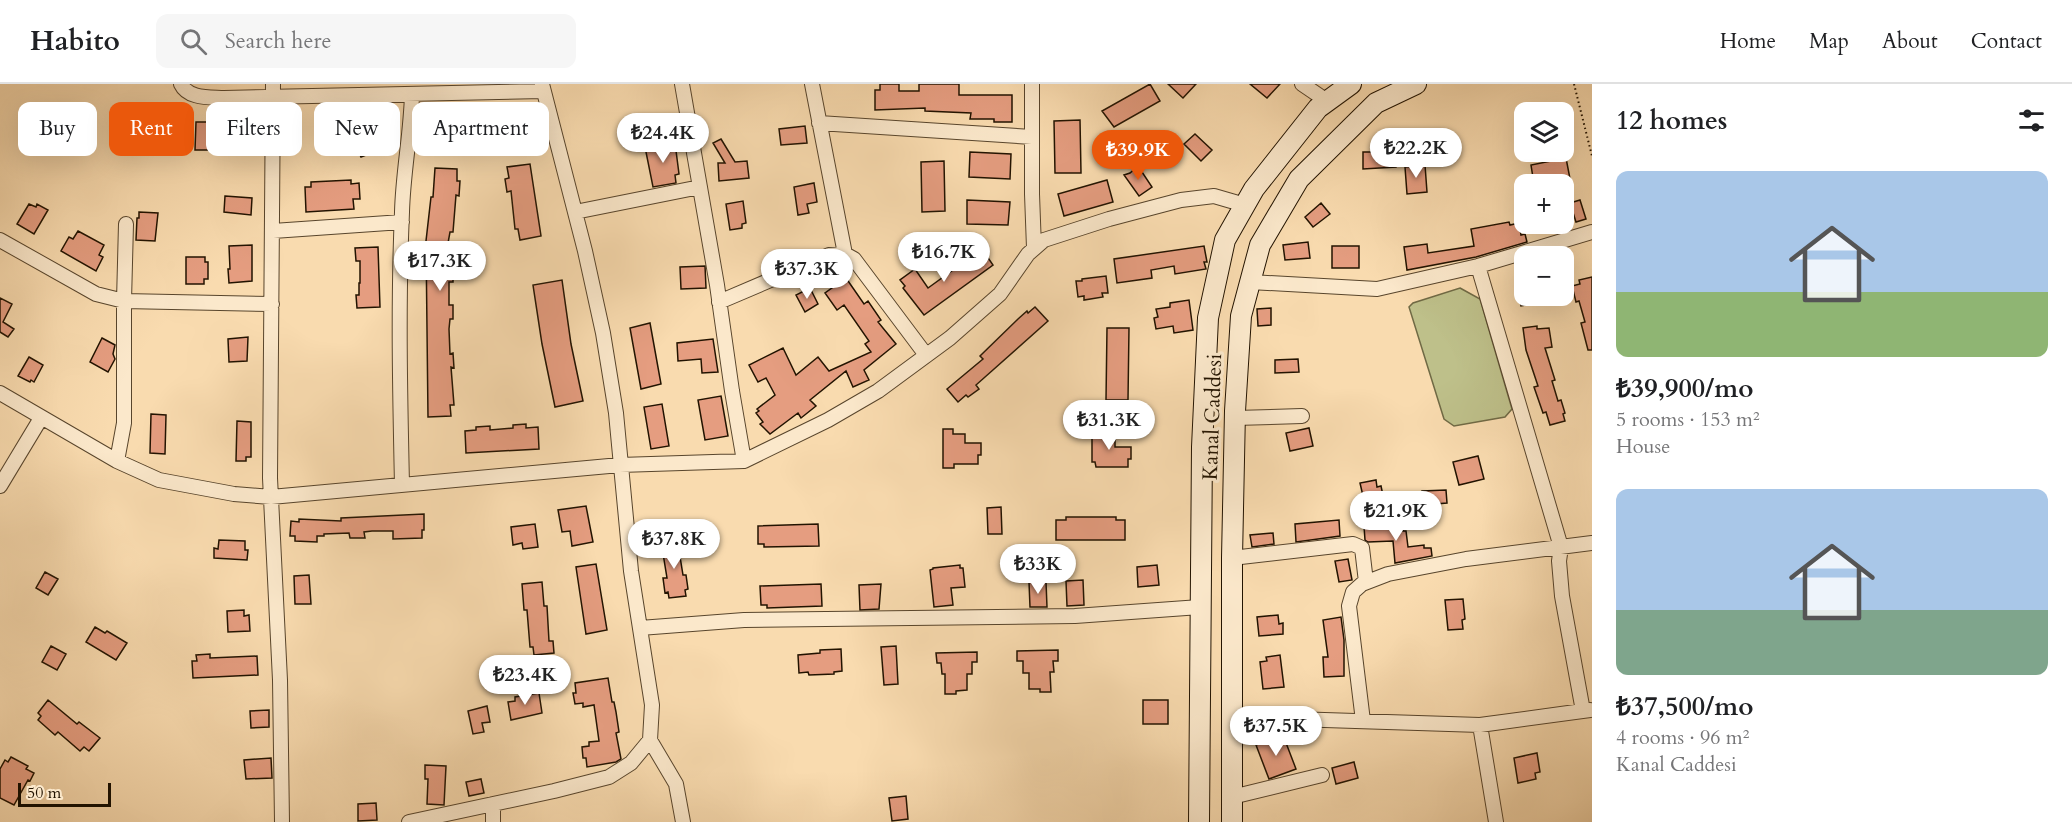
<!DOCTYPE html>
<meta charset="utf-8">
<style>
:root{--surface:#fff;--page:#f6f6f6;--text:#202124;--muted:#757577;--line:#e0e0e0;--accent:#ea580c}
body{margin:0;font-family:Cardo,serif;background:var(--page);color:var(--text);height:100vh;display:flex;flex-direction:column;font-size:22px;white-space:nowrap}
*{box-sizing:border-box;margin:0}
p{font-size:20px;color:var(--muted)}
.icon{flex:none;width:33px;height:33px;fill:none;stroke:currentColor;stroke-width:2;stroke-linecap:round;stroke-linejoin:round}
.map{position:relative;flex:1;overflow:hidden}
.panel{display:flex;flex-direction:column;background:var(--surface);width:480px}
.panel>*{flex:none}
.hud{position:absolute;left:18px;top:18px;width:570px;height:54px;display:flex;gap:12px}
.controls{position:absolute;left:1514px;top:18px;display:grid;gap:12px}
.controls a{display:grid;place-items:center;width:60px;height:60px;border-radius:12px;background:var(--surface);box-shadow:0 6px 24px #0002;font-size:30px}
.scale{position:absolute;left:18px;bottom:15px;width:93px;box-sizing:border-box;padding-left:6px;border:3px solid #221300;border-top:0;font-size:16px;line-height:21px;white-space:nowrap;color:#221300;-webkit-text-stroke:4px #fbe8cb;paint-order:stroke}
.price{position:absolute;translate:-50% -51px;padding:0 14px;border-radius:21px;background:#fff;color:#222;font-size:20px;line-height:39px;filter:drop-shadow(0 2px 3px #0008)}
.price::after{content:'';position:absolute;left:50%;top:36px;width:18px;height:14px;margin-left:-9px;background:inherit;clip-path:polygon(0 0,100% 0,50% 100%)}
.price.on{background:var(--accent);color:#fff}
ul{padding:0;list-style:none}
li{display:grid;align-content:center;gap:12px;height:318px;padding:0 24px}
li span{display:grid;place-items:center;height:186px;border-radius:12px;color:#555}
li>.icon{margin-inline-start:auto}
span .icon{width:108px;height:108px;fill:#fffc;stroke-width:1}
li b{font-size:26px}
h2{display:flex;justify-content:space-between;align-items:center;height:72px;padding:0 24px;font-size:26px}
.chip{padding:0 21px;border-radius:12px;background:var(--surface);box-shadow:0 6px 24px #0002;font-size:21px;line-height:54px}
.chip.on{background:var(--accent);color:#fff}
header{display:flex;align-items:center;gap:36px;box-sizing:border-box;height:84px;padding:0 30px;background:var(--surface);border-bottom:2px solid var(--line)}
header strong{font-size:28px}
nav{display:flex;gap:33px;margin-inline-start:auto;font-size:21px}
.search{width:420px;height:54px;background:var(--page);display:flex;align-items:center;gap:15px;box-sizing:border-box;padding:0 21px;border-radius:12px;color:var(--muted);font-size:22px}
main{display:flex;flex:1;min-height:0}
.map>svg:first-child{display:block}
.green{fill:#bec08a;stroke:#706a45;stroke-width:1.5}
.building{fill:#e59d80;stroke:#221300;stroke-width:1.5}
.lines{fill:none;stroke-linecap:round;stroke-linejoin:round}
.street-casing{stroke:#58452c;stroke-width:16}
.secondary-casing{stroke:#221300;stroke-width:22}
.path{stroke:#221300;stroke-width:2;stroke-dasharray:1.5 3;stroke-linecap:butt}
.street{stroke:#fbe8cb;stroke-width:14}
.secondary{stroke:#fbe8cb;stroke-width:20}
.labels{text-anchor:middle;stroke-width:6;stroke-linejoin:round;paint-order:stroke}
.street-label{font-size:21px;fill:#221300;stroke:#fbe8cb}
</style>
<header>
<strong>Habito</strong>
<div class="search"><svg class="icon" aria-label="search" viewBox="0 0 24 24"><circle cx="10" cy="10" r="6"/><path d="M15 15l6 6"/></svg>Search here</div>
<nav><a>Home</a><a>Map</a><a>About</a><a>Contact</a></nav>
</header>
<main>
<div class="map">
<svg width="1592" height="738" viewBox="0 0 1592 738">
<rect width="100%" height="100%" fill="#f9dbaf"/>
<filter id="stains"><feTurbulence type="fractalNoise" baseFrequency=".00333" numOctaves="4"/><feColorMatrix values="0 0 0 0 .2 0 0 0 0 .09 0 0 0 0 .02 0 0 0 .5 -.17"/></filter>
<radialGradient id="worn" r=".72"><stop offset=".6" stop-color="#630" stop-opacity="0"/><stop offset="1" stop-color="#630" stop-opacity=".3"/></radialGradient>
<path class="green" d="M1460 204 1480 215 1512 325 1505 333 1454 342 1444 335 1409 223 1413 219Z"/>
<path class="building" d="M880 0H899V7H919V0H959V11H1012V38H994V35H970L971 29 925 27V24L875 26V6H880Z
M1150 0 1160 17 1114 43 1102 27Z
M1168 0H1196L1183 14Z
M1250 0H1280L1267 14Z
M385 22 398 44 391 48 393 52 386 56 389 62 361 73 345 39Z
M514 34 515 56H508V59L490 61V58L468 59V62L453 63V60H442L440 38Z
M1080 36 1081 89H1055L1054 37Z
M196 38H212V66H195Z
M805 42 807 59 781 61 779 45Z
M1195 50 1212 66 1201 77 1184 60Z
M721 55 735 78 747 77 749 94 719 97 718 79H725L713 59Z
M665 59V61L675 59 679 90 675 91 676 99 653 103 645 63Z
M970 68 1011 70 1010 95 969 93Z
M1363 68H1396V83L1363 85Z
M1566 74 1571 100H1553V97L1534 100 1531 81Z
M944 77 945 127 922 128 921 78Z
M530 80 541 152 520 156 518 145H515L511 107 507 108 505 95 509 94 507 83Z
M1425 81 1427 108 1407 110 1405 83Z
M1138 82 1152 103 1139 112 1124 91 1130 89Z
M435 84 457 85V97H460L459 112 456 111 453 148H450L448 159V178H450V184H453V198H449V221H453V235H450L449 245 450 270 453 269 454 284 451 283 454 321H450L451 332 428 333 426 157 431 113H433Z
M351 96V100L359 99 360 115H353L354 125 306 128 305 103H311V98Z
M1107 96 1113 118 1064 132 1058 110Z
M814 99 817 118 807 120 809 129 798 131 794 103Z
M225 112 252 114 251 131 224 128Z
M967 116 1010 118 1008 141 967 140Z
M1580 116 1586 135 1576 138 1570 119Z
M743 117 746 139 742 140V144L730 146 726 120Z
M1321 119 1330 130 1313 143 1305 133Z
M29 120 36 123 37 120 48 126 34 150 17 140Z
M139 128 158 129 155 157 136 156 137 134H139Z
M1509 138 1510 141 1519 139 1521 151 1525 150 1527 158 1476 173 1407 186 1404 163 1427 160 1428 169 1474 162 1471 145Z
M78 147 104 161 99 171 103 173 96 187 61 167 69 153 73 155Z
M1308 158 1310 174 1285 176 1283 161Z
M252 161V197L229 199 228 185H230L229 162Z
M1204 162 1207 178H1204L1206 185 1175 190 1174 182 1151 186 1152 194 1117 199 1114 175Z
M1332 162H1359V184H1332Z
M378 163 380 223 357 224 356 211H359V199H360V177H356L355 164Z
M982 165 993 181 924 231 903 204 905 202 900 196 915 185 928 204Z
M186 173H205V178H208V195H204V200H186Z
M705 182 706 204 681 205 680 183Z
M1106 192 1108 209H1102L1103 213 1084 216V212L1078 213 1076 197H1082V195Z
M1592 193V266H1588L1581 239 1585 238 1579 217 1576 218 1572 202 1580 200 1579 196Z
M846 194 864 220 868 217 881 236 878 238 896 260 864 286 869 296 853 303 846 287 810 316 816 322 801 334 798 329 770 350 760 340 763 338 756 329 759 327 757 325 775 311 766 294 758 298 749 281 783 264 796 291 818 273 829 287 871 268 865 260 869 257 844 221 837 226 825 209Z
M562 196 571 260 583 317 555 323 542 260 533 201Z
M810 204 818 220 805 228 796 211Z
M1519 212H1549V217L1521 222Z
M0 214 12 220 3 238 14 245 8 253 0 248Z
M1189 216 1193 246 1174 249 1173 242 1156 245 1154 234 1158 233 1156 225 1170 223V219Z
M1035 223 1048 237 976 301 979 305 968 313 966 311 958 318 947 305 983 275 980 272 1018 235 1027 227 1028 229Z
M1271 224V241L1258 242 1257 225Z
M650 239 661 300 641 305 630 244Z
M1537 242V245L1549 244 1552 263 1545 264 1555 296 1552 297 1558 317 1561 316 1565 329 1563 330 1565 337 1550 341 1546 328 1543 329 1534 303 1538 302 1526 266 1523 244Z
M1107 244H1129L1128 316H1106Z
M248 253 247 277 229 278 228 255Z
M102 254 115 261 113 270 115 275 108 288 90 278Z
M713 255 718 288 702 289 701 275 678 277 677 259Z
M29 273 43 281 34 298 31 296 30 298 18 292Z
M1298 275 1299 288 1275 289V276Z
M721 312 728 352 705 356 698 316Z
M662 320 669 362 651 365 644 323Z
M151 330 166 331 165 370 150 369Z
M237 337 251 338V373H246V377H236Z
M526 340V344L538 343 539 365 466 369 465 347 476 346V343L490 342V346L513 344V341Z
M1309 344 1313 362 1290 367 1286 349Z
M943 345H953V350H965V359H981V371H978V380H954V384H943Z
M1096 346H1115V363H1131V375H1128V383H1096L1095 378H1092V352H1096Z
M1478 372 1484 395 1459 401 1453 378Z
M1376 396 1377 403 1381 402 1385 421 1366 425 1360 399Z
M1446 406 1447 419 1423 421 1422 407Z
M586 422 593 458 572 462 570 447 562 448 558 426Z
M1001 423 1002 450H988L987 424Z
M424 430V446H422V454L393 455V447H372L364 448 365 454H350L349 449 324 450V452H317V458L295 457V452H290L291 437 299 438V435L341 437V434Z
M1066 433H1116V436H1125V456H1056V436H1066Z
M1339 436 1340 452 1296 458 1295 440Z
M1402 439 1403 447H1406L1408 463 1424 461V464H1431L1432 472 1395 479 1393 457 1368 458 1365 456 1364 442Z
M535 440 538 463 523 465 522 459 513 461 511 443Z
M818 440 819 462 764 463V460H758V442Z
M1273 449 1274 460 1252 463 1250 451Z
M677 454 683 491H686L688 505 685 506 686 512 669 514 668 508 665 509 663 494H667L661 457Z
M219 456 245 457V466H248L247 476 214 474V464L218 465Z
M1348 475 1352 496 1339 498 1335 477Z
M596 480 607 546 586 550 576 483Z
M960 481V484H963L965 503 951 504 953 521 934 523 930 486 933 485V484Z
M1157 481 1159 501 1138 503 1137 483Z
M45 488 58 495 48 511 36 504Z
M309 491 311 520H295L294 492Z
M1083 496 1084 521 1067 522 1066 497Z
M542 498 544 522H547L549 557H553L554 569 534 571 533 563H530L527 526H524L522 500Z
M1029 498H1046L1047 523H1030Z
M821 500 822 522 767 524V521H761L760 502Z
M881 500 879 525 860 526 859 501Z
M1463 515 1465 535 1462 536 1463 545 1448 546 1445 516Z
M244 526V532L249 531 250 547 228 548 227 527Z
M1278 531 1279 540 1283 539V550L1259 552 1257 533Z
M1341 533 1344 556V592L1324 593 1323 573H1328L1323 536Z
M95 543 105 549 107 547 127 559 116 576 86 558Z
M51 562 66 570 57 586 42 578Z
M896 562 898 600 884 601 881 563Z
M841 565 842 587 834 588V590L809 591 808 588 799 589 798 571 820 569V566Z
M1058 566V577H1053L1054 588H1050L1051 608H1040V605H1029V589H1023V577H1017V567Z
M977 568V578H972V590H967V606L956 607V610H945V590H942L941 579H937L936 569Z
M210 570V574L257 572 258 591 193 594 192 577H197L196 571Z
M1280 571 1284 603 1263 605 1260 578 1267 577 1266 573Z
M608 594 612 618H614L616 628 619 648 616 649 621 675 616 678 587 683 586 674H583L582 663 589 662V658L599 657 594 621 583 623V619L575 620 573 609H576L575 599Z
M539 609 542 629 511 636 508 618 515 617V613Z
M48 616 77 640 79 638 100 654 89 667 84 663 80 667 58 648 55 651 38 636 41 632 38 629Z
M1143 616H1168V640H1143Z
M487 622 490 638 482 639 484 648 473 650 468 627Z
M269 626V643L251 644 250 627Z
M1283 651 1296 685 1269 695 1256 661Z
M1537 669 1540 688 1535 689 1536 695 1518 699 1514 674Z
M11 673 28 682 26 685 34 689 30 697 28 696 14 721 0 714V685L5 676 8 678Z
M271 674 272 694 246 695 244 676Z
M1354 678 1358 694 1336 700 1332 684Z
M425 681 446 682 444 721 427 720 428 695H425Z
M481 695 484 709 469 712 466 698Z
M906 712 908 735 892 737 889 714Z
M376 719 377 736 358 737V720Z"/>
<g class="lines">
<defs>
<path id="street" d="M181 0C188 15 210 13 224 14L543 7
M273 0 270 394 280 596 282 738
M682 0 717 201 732 307 744 377
M812 0 845 170
M1032 0V110L1034 164
M1302 0 1327 17
M819 39 1032 53
M575 128 700 103
M126 140 124 217 272 220
M273 147 402 138
M0 156 96 210 124 217V339L117 377
M1478 182 1561 463 1559 477 1562 512 1583 627
M1250 198 1377 205 1478 182 1592 148
M719 218 829 171 845 170 854 175 926 271
M0 309 117 377 159 396 234 410 271 413 620 381 744 377 828 336 878 307 950 254 1000 210 1028 170 1044 156 1109 135 1181 116 1214 112 1245 121
M1235 334 1302 332
M402 401C400 310 398 219 402 128 403 88 411 50 412 10
M0 402 41 334
M1232 474 1353 460 1362 464 1366 498
M640 544 744 536 1075 532 1200 523
M1232 633 1480 641 1590 626
M1363 637 1349 522 1353 508 1362 500 1388 490 1466 475 1592 459
M1480 641 1496 738
M650 656 676 700 683 738
M1232 713 1322 691
M409 738 554 707 609 693 631 679 650 656 652 621 631 487 616 329 603 249 585 167 542 0
M493 738V720"/>
<path id="secondary" d="M1199 738 1202 363 1208 234 1225 156 1254 105 1318 24 1351 0
M1232 738V474L1235 327 1241 232 1260 161 1299 95 1376 19 1416 0"/>
</defs>
<use href="#street" class="street-casing"/>
<use href="#secondary" class="secondary-casing"/>
<path class="path" d="M1574 0 1592 72"/>
<use href="#street" class="street"/>
<use href="#secondary" class="secondary"/>
</g>
<g class="labels">
<g class="street-label">
<text transform="translate(1212 333) rotate(-88)" y="7">Kanal Caddesi</text>
</g>
</g>
<rect width="100%" height="100%" filter="url(#stains)"/>
<rect width="100%" height="100%" fill="url(#worn)"/>
</svg>
<div class="controls">
<a><svg class="icon" aria-label="layers" viewBox="0 0 24 24"><path d="M12 4l9 5-9 5-9-5zM3 14l9 5 9-5"/></svg></a>
<a>+</a>
<a>−</a>
</div>
<div class="scale">50 m</div>
<b class="price" style="left:663px;top:80px">₺24.4K</b>
<b class="price" style="left:1416px;top:95px">₺22.2K</b>
<b class="price on" style="left:1138px;top:97px">₺39.9K</b>
<b class="price" style="left:944px;top:199px">₺16.7K</b>
<b class="price" style="left:440px;top:208px">₺17.3K</b>
<b class="price" style="left:807px;top:216px">₺37.3K</b>
<b class="price" style="left:1109px;top:367px">₺31.3K</b>
<b class="price" style="left:1396px;top:458px">₺21.9K</b>
<b class="price" style="left:674px;top:486px">₺37.8K</b>
<b class="price" style="left:1038px;top:511px">₺33K</b>
<b class="price" style="left:525px;top:622px">₺23.4K</b>
<b class="price" style="left:1276px;top:673px">₺37.5K</b>
<div class="hud">
<a class="chip">Buy</a>
<a class="chip on">Rent</a>
<a class="chip">Filters</a>
<a class="chip">New</a>
<a class="chip">Apartment</a>
</div>
</div>
<section class="panel">
<h2>12 homes<svg class="icon" aria-label="filters" viewBox="0 0 24 24"><path d="M4 7h16M4 17h16"/><circle cx="9" cy="7" r="2"/><circle cx="15" cy="17" r="2"/></svg></h2>
<ul>
<li><span style="background:linear-gradient(#a9c7e8 65%,#8fb573 0)"><svg class="icon" aria-label="home" viewBox="0 0 24 24"><path d="M3 11l9-7 9 7M6 9v11h12V9"/></svg></span><div><b>₺39,900/mo</b><p>5 rooms · 153 m²</p><p>House</p></div></li>
<li><span style="background:linear-gradient(#a9c7e8 65%,#7fa58c 0)"><svg class="icon" aria-label="home" viewBox="0 0 24 24"><path d="M3 11l9-7 9 7M6 9v11h12V9"/></svg></span><div><b>₺37,500/mo</b><p>4 rooms · 96 m²</p><p>Kanal Caddesi</p></div></li>
</ul>
</section>
</main>
